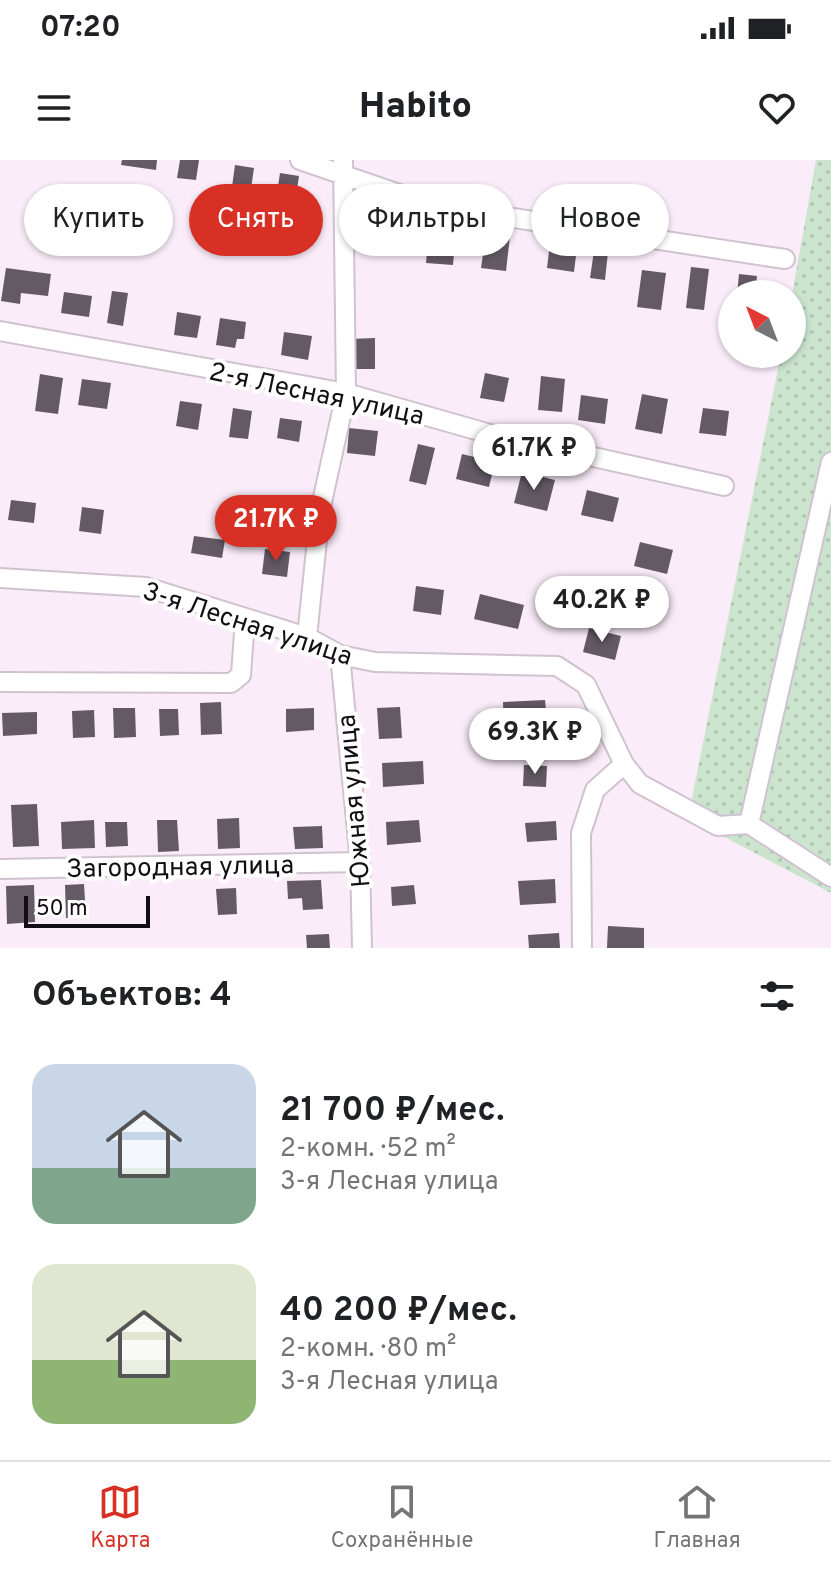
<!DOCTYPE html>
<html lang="ru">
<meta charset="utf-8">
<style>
:root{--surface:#fff;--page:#f6f6f6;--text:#202124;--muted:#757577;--line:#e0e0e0;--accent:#d93025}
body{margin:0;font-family:Overpass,sans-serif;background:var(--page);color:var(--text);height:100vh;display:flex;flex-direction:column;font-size:30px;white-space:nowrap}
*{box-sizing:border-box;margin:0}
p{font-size:26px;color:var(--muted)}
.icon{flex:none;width:44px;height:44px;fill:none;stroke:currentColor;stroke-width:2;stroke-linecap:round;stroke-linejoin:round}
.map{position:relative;height:788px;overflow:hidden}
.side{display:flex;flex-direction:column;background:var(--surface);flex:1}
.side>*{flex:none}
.guide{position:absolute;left:24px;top:24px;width:784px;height:72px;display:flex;gap:16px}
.needle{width:52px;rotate:318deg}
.fabs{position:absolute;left:718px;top:120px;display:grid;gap:16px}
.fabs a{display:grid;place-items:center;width:88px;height:88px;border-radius:50%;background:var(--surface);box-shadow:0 2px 6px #0004;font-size:40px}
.scale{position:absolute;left:24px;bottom:20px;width:126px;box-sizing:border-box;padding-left:8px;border:4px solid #130e13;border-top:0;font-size:22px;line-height:28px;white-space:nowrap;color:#130e13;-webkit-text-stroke:6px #fff;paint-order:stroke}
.price{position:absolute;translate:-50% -68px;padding:0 18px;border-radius:28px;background:#fff;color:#222;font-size:26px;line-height:52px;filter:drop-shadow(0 2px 4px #0008)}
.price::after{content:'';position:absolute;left:50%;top:48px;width:24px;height:18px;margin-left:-12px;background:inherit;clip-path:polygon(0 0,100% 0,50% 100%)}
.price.current{background:var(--accent);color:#fff}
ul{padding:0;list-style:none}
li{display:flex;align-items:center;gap:24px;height:200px;padding:0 32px}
li span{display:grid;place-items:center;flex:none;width:224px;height:160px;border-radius:24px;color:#555}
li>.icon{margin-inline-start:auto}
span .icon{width:96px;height:96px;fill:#fffc;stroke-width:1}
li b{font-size:34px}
h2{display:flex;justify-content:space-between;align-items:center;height:96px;padding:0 32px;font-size:34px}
.tag{padding:0 28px;border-radius:36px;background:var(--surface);box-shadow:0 2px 6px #0004;font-size:28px;line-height:72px}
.tag.current{background:var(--accent);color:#fff}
.status{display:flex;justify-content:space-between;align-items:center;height:56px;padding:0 40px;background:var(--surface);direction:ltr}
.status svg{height:22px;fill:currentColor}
header{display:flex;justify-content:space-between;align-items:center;height:104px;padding:0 32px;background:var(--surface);font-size:36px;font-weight:800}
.dock{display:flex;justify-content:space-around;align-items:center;height:112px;border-top:2px solid var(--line);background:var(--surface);font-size:22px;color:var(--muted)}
.dock a{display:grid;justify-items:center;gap:4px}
.dock .current{color:var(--accent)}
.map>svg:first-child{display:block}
.garden{fill:url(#garden-dots)}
.building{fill:#645a66}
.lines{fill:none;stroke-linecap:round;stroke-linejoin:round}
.minor-casing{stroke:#d0c2cf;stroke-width:22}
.minor{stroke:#fff;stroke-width:18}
.labels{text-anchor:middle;stroke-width:8;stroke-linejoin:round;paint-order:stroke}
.street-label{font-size:26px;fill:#130e13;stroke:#fff}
</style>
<div class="status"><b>07:20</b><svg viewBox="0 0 49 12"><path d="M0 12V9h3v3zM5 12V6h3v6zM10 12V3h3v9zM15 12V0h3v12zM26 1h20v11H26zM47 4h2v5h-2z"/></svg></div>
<header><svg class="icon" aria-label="menu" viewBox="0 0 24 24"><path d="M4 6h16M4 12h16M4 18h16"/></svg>Habito<svg class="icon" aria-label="heart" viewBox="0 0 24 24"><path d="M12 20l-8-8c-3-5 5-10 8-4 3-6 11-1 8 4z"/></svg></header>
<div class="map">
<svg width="831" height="788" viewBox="0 0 831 788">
<defs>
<pattern id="garden-dots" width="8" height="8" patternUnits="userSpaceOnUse" patternTransform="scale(2)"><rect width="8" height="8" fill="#cae4ce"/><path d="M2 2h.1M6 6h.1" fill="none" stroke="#adc2b0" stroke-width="1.8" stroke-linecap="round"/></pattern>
</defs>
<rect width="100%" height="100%" fill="#faecf9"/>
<path class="garden" d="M816 0H831V733L688 658 781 194H792V135Z"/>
<path class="building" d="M122 0H157L156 10 121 5Z
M180 0H199L196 20 177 18Z
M235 5 254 8 250 36 231 34Z
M280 13 299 16 295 42 276 40Z
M397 52 413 53 411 69 396 68Z
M429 68 456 69 453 105 426 103Z
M486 73 510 76 506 111 481 108Z
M550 83 577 87 574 112 547 108Z
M594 91 608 92 605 120 590 118Z
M691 107 709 109 704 150 686 148Z
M6 108 51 114 48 136 21 133 20 144 1 141Z
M642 110 666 113 661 150 637 147Z
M739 114 757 116 755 134H737Z
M112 131 128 133 123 166 107 163Z
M64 132 92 136 89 157 61 153Z
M177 152 201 156 197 178 174 175Z
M220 158 246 162 244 179H237L235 188 216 185Z
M284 172 312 176 308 200 281 195Z
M375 178V209H349L348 179Z
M485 213 509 218 504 242 480 238Z
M40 214 63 218 58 254 35 251Z
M541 216 565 219 562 252 538 250Z
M82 219 111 223 107 249 78 245Z
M642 234 668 239 662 274 635 269Z
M581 235 608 239 605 264 578 260Z
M180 241 202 244 198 270 176 266Z
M233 248 252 251 248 279 229 277Z
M703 248 729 251 726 276 699 273Z
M280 258 302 261 299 282 277 278Z
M349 268 378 271 375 296 347 293Z
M418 284 435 288 426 325 409 321Z
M462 294 495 302 489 327 456 319Z
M522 312 555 320 547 351 514 343Z
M587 330 619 338 613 362 581 355Z
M11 340 36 343 34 363 8 360Z
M82 347 104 350 101 374 79 371Z
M194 376 225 380 222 398 191 393Z
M640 382 673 390 667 414 634 406Z
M265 389 290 392 287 417 262 414Z
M416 426 444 430 441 455 413 451Z
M480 434 524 445 518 469 474 459Z
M589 468 621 476 615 500 583 492Z
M545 540 547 562 504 565 503 542Z
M221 542 222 574 201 575 200 543Z
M400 547 402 578 379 579 377 548Z
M113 548H135L136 577 114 578Z
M314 548V570L286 572V549Z
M159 549H178L179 575 160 576Z
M94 550 95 577 73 578 72 551Z
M37 552V574L3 576 2 553Z
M423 601 424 624 383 627 382 603Z
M524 605 547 606 546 627 523 626Z
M37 644 39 686 13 687 11 645Z
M239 658 240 688 218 689 217 659Z
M94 660 95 688 62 689 61 662Z
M157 660H177L179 691 158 692Z
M419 660 421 682 387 685 386 662Z
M556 661 557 680 527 682 525 663Z
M105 662H127L128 686 106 687Z
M322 666 323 688 295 689 293 667Z
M555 719 556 743 520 745 518 721Z
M321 720 323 749 303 750 302 738 288 739 287 721Z
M84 724 86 757 66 758 65 725Z
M34 725 35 762 7 764 6 726Z
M414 725 416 744 392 746 391 727Z
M236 728 237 754 218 755 216 729Z
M608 766 644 768V788H607Z
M559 773 560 788H529L528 775Z
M329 774 330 788H307L306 775Z"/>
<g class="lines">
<defs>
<path id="minor" d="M300 0 434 46 785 99
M0 171 346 233 490 274 724 326
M0 418 146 427 307 477 340 495 375 502 557 506 586 525 624 604 595 630 581 673 582 788
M307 477 320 351 346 233 343 0
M340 495 360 702 362 788
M0 522 231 523 241 515 245 459
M624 604 640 624 718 666 749 664 831 302
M749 664 831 717
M0 709 360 702"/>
</defs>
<use href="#minor" class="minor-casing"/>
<use href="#minor" class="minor"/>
</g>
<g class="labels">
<g class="street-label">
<text transform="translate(317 233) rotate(12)" y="9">2-я Лесная улица</text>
<text transform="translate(248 463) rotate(18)" y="9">3-я Лесная улица</text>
<text transform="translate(353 641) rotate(-95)" y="9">Южная улица</text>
<text transform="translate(180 706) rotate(-1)" y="9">Загородная улица</text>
</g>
</g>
</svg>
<div class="fabs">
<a><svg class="needle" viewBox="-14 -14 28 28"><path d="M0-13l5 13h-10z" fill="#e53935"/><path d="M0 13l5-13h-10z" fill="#757577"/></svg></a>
</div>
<div class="scale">50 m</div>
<b class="price" style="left:534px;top:332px">61.7K ₽</b>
<b class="price current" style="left:276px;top:403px">21.7K ₽</b>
<b class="price" style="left:602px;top:484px">40.2K ₽</b>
<b class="price" style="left:535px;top:616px">69.3K ₽</b>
<div class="guide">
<a class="tag">Купить</a>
<a class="tag current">Снять</a>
<a class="tag">Фильтры</a>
<a class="tag">Новое</a>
</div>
</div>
<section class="side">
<h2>Объектов: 4<svg class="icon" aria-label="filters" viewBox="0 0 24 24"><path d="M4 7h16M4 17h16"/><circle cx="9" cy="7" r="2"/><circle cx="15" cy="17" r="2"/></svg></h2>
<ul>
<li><span style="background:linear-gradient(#c9d6e8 65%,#7fa58c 0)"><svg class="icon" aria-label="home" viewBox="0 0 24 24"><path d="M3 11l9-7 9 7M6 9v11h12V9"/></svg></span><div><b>21 700 ₽/мес.</b><p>2-комн. · 52 m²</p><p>3-я Лесная улица</p></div></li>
<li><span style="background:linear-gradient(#dfe7d0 60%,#8fb573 0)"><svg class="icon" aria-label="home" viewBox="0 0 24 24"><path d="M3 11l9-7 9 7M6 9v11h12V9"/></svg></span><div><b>40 200 ₽/мес.</b><p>2-комн. · 80 m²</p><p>3-я Лесная улица</p></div></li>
</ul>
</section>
<nav class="dock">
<a class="current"><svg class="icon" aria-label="map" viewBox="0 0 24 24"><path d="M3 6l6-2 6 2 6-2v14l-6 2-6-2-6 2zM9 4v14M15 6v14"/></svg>Карта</a>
<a><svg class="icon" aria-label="saved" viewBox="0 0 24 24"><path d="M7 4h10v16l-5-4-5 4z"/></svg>Сохранённые</a>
<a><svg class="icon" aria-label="home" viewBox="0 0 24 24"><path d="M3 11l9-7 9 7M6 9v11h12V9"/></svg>Главная</a>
</nav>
